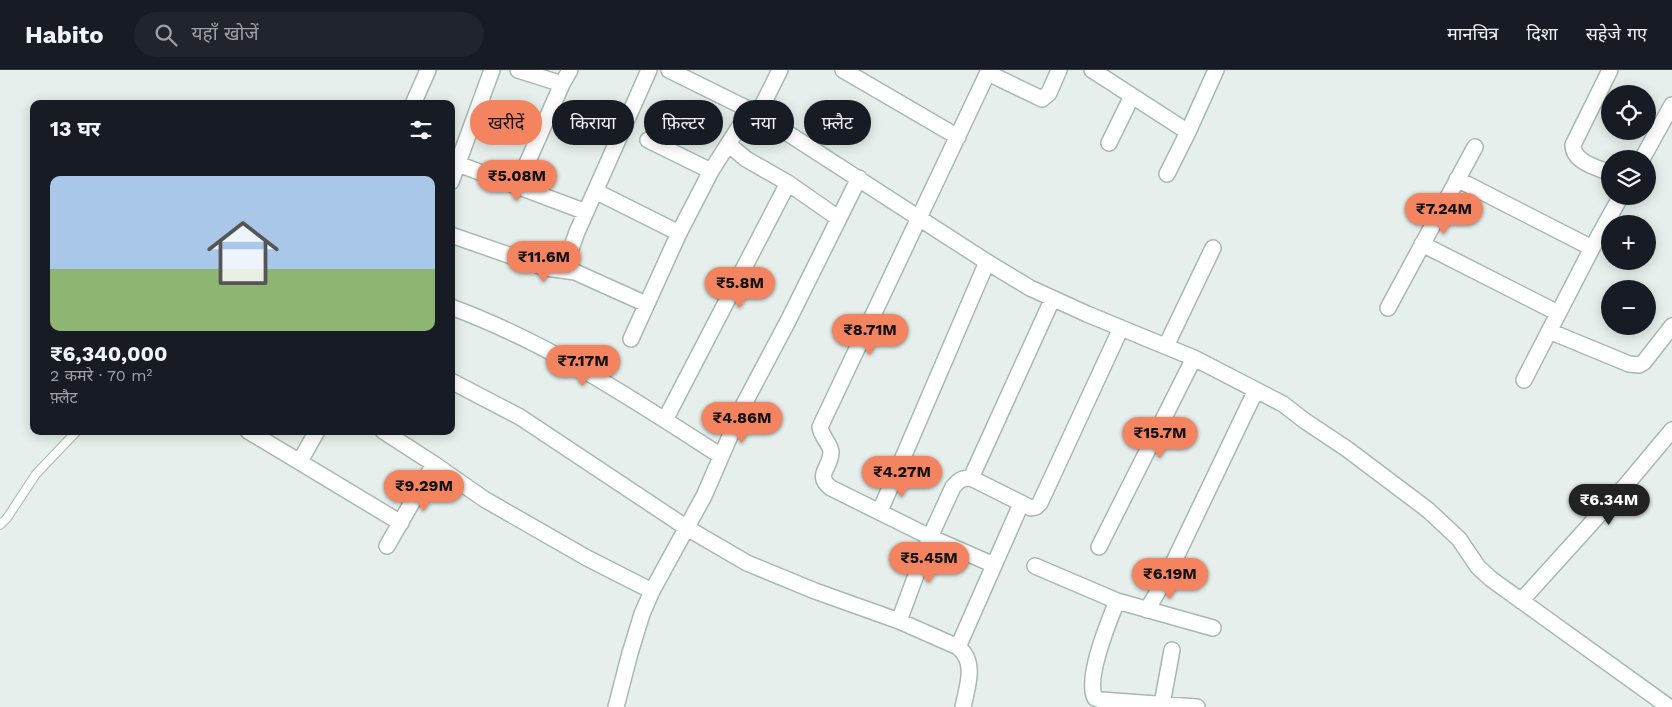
<!DOCTYPE html>
<html lang="hi">
<meta charset="utf-8">
<style>
:root{--surface:#171b24;--page:#20242c;--text:#f1f3f6;--muted:#9ea1a6;--line:#363941;--accent:#f4845f}
body{margin:0;font-family:"Work Sans","Noto Sans Devanagari",sans-serif;background:var(--page);color:var(--text);height:100vh;display:flex;flex-direction:column;font-size:19px;white-space:nowrap}
*{box-sizing:border-box;margin:0}
p{font-size:16px;color:var(--muted)}
.icon{flex:none;width:28px;height:28px;fill:none;stroke:currentColor;stroke-width:2;stroke-linecap:round;stroke-linejoin:round}
.map{position:relative;flex:1;overflow:hidden}
.drawer{position:absolute;left:30px;top:30px;width:425px;height:335px;display:flex;flex-direction:column;background:var(--surface);border-radius:10px;box-shadow:0 2px 12px #0003}
.drawer>*{flex:none}
.guide{position:absolute;left:470px;top:30px;width:475px;height:45px;display:flex;gap:10px}
.controls{position:absolute;left:1601px;top:15px;display:grid;gap:10px}
.controls a{display:grid;place-items:center;width:55px;height:55px;border-radius:50%;background:var(--surface);box-shadow:0 2px 12px #0003;font-size:25px}
.price{position:absolute;translate:-50% -42px;padding:0 11px;border-radius:18px;background:var(--accent);color:#111;font-size:16px;line-height:32px;filter:drop-shadow(0 1px 2px #0008)}
.price::after{content:'';position:absolute;left:50%;top:30px;width:15px;height:11px;margin-left:-8px;background:inherit;clip-path:polygon(0 0,100% 0,50% 100%)}
.price.on{background:#222;color:#fff}
ul{padding:0;list-style:none}
li{display:grid;align-content:center;gap:10px;height:265px;padding:0 20px}
li+li{border-top:1px solid var(--line)}
li span{display:grid;place-items:center;height:155px;border-radius:10px;color:#555}
li>.icon{margin-inline-start:auto}
span .icon{width:90px;height:90px;fill:#fffc;stroke-width:1}
li b{font-size:21px}
h2{display:flex;justify-content:space-between;align-items:center;height:60px;padding:0 20px;font-size:21px}
.pill{padding:0 18px;border-radius:22px;background:var(--surface);box-shadow:0 2px 12px #0003;font-size:18px;line-height:45px}
.pill.on{background:var(--accent);color:#111}
header{display:flex;align-items:center;gap:30px;box-sizing:border-box;height:70px;padding:0 25px;background:var(--surface);border-bottom:1px solid var(--line)}
header strong{font-size:24px}
nav{display:flex;gap:28px;margin-inline-start:auto;font-size:18px}
.search{width:350px;height:45px;background:var(--page);display:flex;align-items:center;gap:12px;box-sizing:border-box;padding:0 18px;border-radius:28px;color:var(--muted);font-size:19px}
.map>svg:first-child{display:block}
.lines{fill:none;stroke-linecap:round;stroke-linejoin:round}
.lane-casing{stroke:#a8b8b2;stroke-width:10}
.street-casing{stroke:#a8b8b2;stroke-width:18}
.lane{stroke:#fff;stroke-width:8}
.street{stroke:#fff;stroke-width:15}
</style>
<header>
<strong>Habito</strong>
<div class="search"><svg class="icon" aria-label="search" viewBox="0 0 24 24"><circle cx="10" cy="10" r="6"/><path d="M15 15l6 6"/></svg>यहाँ खोजें</div>
<nav><a>मानचित्र</a><a>दिशा</a><a>सहेजे गए</a></nav>
</header>
<div class="map">
<svg width="1672" height="637" viewBox="0 0 1672 637">
<rect width="100%" height="100%" fill="#e6efeb"/>
<g class="lines">
<defs>
<path id="lane" d="M0 455 7 448 36 404 77 361"/>
<path id="street" d="M518 0 562 14
M669 0 758 44 987 192 1030 218 1087 244 1194 288 1283 334 1305 351 1347 379 1428 440 1459 469 1478 497 1491 509 1669 637
M843 0 958 67
M989 0 820 357C821 366 831 375 831 382 831 398 814 405 831 418L930 467 994 495
M1092 0 1188 62
M1610 0 1573 75C1573 92 1596 97 1610 103
M988 3 1042 29 1049 23 1059 0
M413 34 428 0
M758 44 780 0
M648 70 711 101
M1109 73 1132 26
M728 74 746 89 788 113 838 148
M1642 89 1672 35
M458 94 586 142
M1167 104 1188 62 1216 0
M1457 109 1592 178
M451 112 492 0
M517 116 562 14 570 0
M595 121 679 163
M451 165 546 198 575 202 646 234
M1422 174 1558 243
M564 199 577 162 649 0
M451 237C549 273 634 330 721 386
M1388 238 1475 77
M1549 261 1629 294 1639 295 1644 292 1672 256
M631 269 679 163 711 101 750 40
M1166 276 1213 178
M1524 310 1592 178 1621 126
M451 311 520 347 687 458 747 493 815 521 899 551 958 577C977 592 967 617 963 637
M665 350 788 113
M248 361 401 453
M383 361 434 394 484 429 587 488 652 521
M300 391 317 361
M971 408 1052 230
M880 441 987 192
M387 476 434 394
M1099 477 1194 288
M1035 496 1117 531 1213 558
M1117 531C1109 551 1085 608 1095 628L1101 630 1197 637
M1521 531 1626 415 1672 360
M1147 540 1167 506 1256 320
M899 551 930 467 953 417C959 410 962 408 971 408L1031 438 1036 437 1040 433 1121 258
M958 577 1021 434
M1162 634 1172 580
M616 637 630 583 642 544 652 521 704 426 743 336 788 251 859 108"/>
</defs>
<use href="#lane" class="lane-casing"/>
<use href="#street" class="street-casing"/>
<use href="#lane" class="lane"/>
<use href="#street" class="street"/>
</g>
</svg>
<div class="controls">
<a><svg class="icon" aria-label="locate" viewBox="0 0 24 24"><circle cx="12" cy="12" r="6"/><path d="M12 2v4M12 18v4M2 12h4M18 12h4"/></svg></a>
<a><svg class="icon" aria-label="layers" viewBox="0 0 24 24"><path d="M12 4l9 5-9 5-9-5zM3 14l9 5 9-5"/></svg></a>
<a>+</a>
<a>−</a>
</div>
<b class="price" style="left:517px;top:132px">₹5.08M</b>
<b class="price" style="left:1444px;top:165px">₹7.24M</b>
<b class="price" style="left:544px;top:213px">₹11.6M</b>
<b class="price" style="left:740px;top:239px">₹5.8M</b>
<b class="price" style="left:870px;top:286px">₹8.71M</b>
<b class="price" style="left:583px;top:317px">₹7.17M</b>
<b class="price" style="left:742px;top:374px">₹4.86M</b>
<b class="price" style="left:1160px;top:389px">₹15.7M</b>
<b class="price" style="left:902px;top:428px">₹4.27M</b>
<b class="price" style="left:424px;top:442px">₹9.29M</b>
<b class="price on" style="left:1609px;top:456px">₹6.34M</b>
<b class="price" style="left:929px;top:514px">₹5.45M</b>
<b class="price" style="left:1170px;top:530px">₹6.19M</b>
<div class="guide">
<a class="pill on">खरीदें</a>
<a class="pill">किराया</a>
<a class="pill">फ़िल्टर</a>
<a class="pill">नया</a>
<a class="pill">फ़्लैट</a>
</div>
<section class="drawer">
<h2>13 घर<svg class="icon" aria-label="filters" viewBox="0 0 24 24"><path d="M4 7h16M4 17h16"/><circle cx="9" cy="7" r="2"/><circle cx="15" cy="17" r="2"/></svg></h2>
<ul>
<li><span style="background:linear-gradient(#a9c7e8 60%,#8fb573 0)"><svg class="icon" aria-label="home" viewBox="0 0 24 24"><path d="M3 11l9-7 9 7M6 9v11h12V9"/></svg></span><div><b>₹6,340,000</b><p>2 कमरे · 70 m²</p><p>फ़्लैट</p></div></li>
</ul>
</section>
</div>
